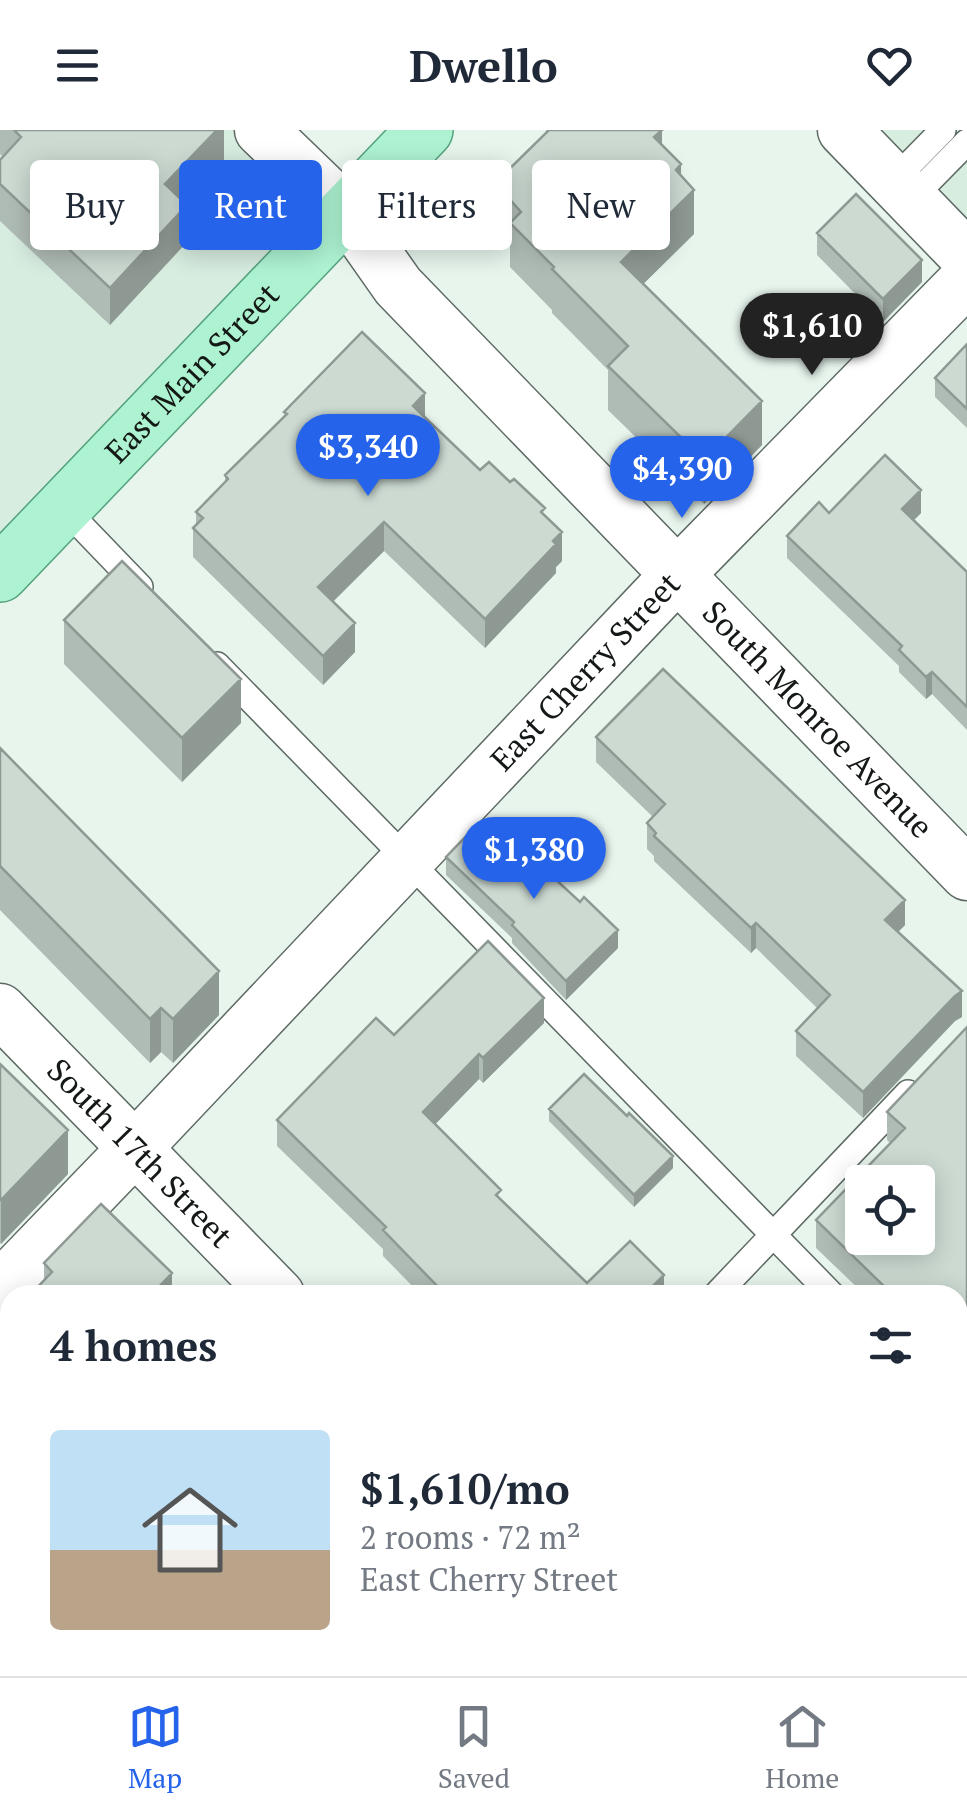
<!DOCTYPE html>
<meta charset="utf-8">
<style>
:root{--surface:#fff;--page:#f6f6f7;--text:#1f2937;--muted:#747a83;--line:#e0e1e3;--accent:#2563eb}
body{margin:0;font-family:"PT Serif",serif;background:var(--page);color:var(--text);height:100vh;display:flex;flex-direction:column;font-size:38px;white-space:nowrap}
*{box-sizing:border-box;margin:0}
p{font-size:32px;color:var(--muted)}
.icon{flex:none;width:55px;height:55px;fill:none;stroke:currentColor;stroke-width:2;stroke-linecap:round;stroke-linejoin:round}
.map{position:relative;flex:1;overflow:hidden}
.sheet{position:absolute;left:0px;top:1155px;width:968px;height:392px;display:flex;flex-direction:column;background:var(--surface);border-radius:30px 30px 0 0;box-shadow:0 5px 25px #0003}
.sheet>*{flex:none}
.banner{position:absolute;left:30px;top:30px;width:908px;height:90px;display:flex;gap:20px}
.buttons{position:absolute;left:845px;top:1035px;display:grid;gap:20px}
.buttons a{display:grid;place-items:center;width:90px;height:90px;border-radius:10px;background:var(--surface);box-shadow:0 5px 25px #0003;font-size:50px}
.price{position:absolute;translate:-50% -85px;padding:0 22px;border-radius:35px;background:var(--accent);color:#fff;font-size:32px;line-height:65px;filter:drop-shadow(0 2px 5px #0008)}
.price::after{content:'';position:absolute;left:50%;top:60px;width:30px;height:22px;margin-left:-15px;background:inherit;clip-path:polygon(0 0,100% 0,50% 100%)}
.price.current{background:#222;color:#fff}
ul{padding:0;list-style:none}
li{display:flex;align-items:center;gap:30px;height:250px;padding:0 50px}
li+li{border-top:2px solid var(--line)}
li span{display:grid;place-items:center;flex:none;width:280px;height:200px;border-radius:10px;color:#555}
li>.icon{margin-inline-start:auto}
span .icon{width:120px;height:120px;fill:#fffc;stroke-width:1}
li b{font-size:42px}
h2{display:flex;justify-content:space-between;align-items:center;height:120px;padding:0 50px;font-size:42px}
.pill{padding:0 35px;border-radius:10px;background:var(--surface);box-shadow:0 5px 25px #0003;font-size:35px;line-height:90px}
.pill.current{background:var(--accent);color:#fff}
header{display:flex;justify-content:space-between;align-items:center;height:130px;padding:0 50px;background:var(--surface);font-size:45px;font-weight:700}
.dock{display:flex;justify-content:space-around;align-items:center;height:140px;border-top:2px solid var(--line);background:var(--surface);font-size:28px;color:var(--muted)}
.dock a{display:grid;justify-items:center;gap:5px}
.dock .current{color:var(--accent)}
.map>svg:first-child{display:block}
.built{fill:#d7ede0}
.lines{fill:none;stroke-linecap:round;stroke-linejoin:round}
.lane-casing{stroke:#5e6a64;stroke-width:28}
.street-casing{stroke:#5e6a64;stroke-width:55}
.primary-casing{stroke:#54a27d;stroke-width:58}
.lane{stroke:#fff;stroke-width:25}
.street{stroke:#fff;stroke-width:52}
.primary{stroke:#adf3d2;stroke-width:55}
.wall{fill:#afbbb5}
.shaded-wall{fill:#8f9993}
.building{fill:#ccdad2;stroke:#8f9993;stroke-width:2.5;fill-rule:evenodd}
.labels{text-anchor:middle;stroke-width:9;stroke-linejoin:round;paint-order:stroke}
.street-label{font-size:32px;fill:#141916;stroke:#fefefe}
</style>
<header><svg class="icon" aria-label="menu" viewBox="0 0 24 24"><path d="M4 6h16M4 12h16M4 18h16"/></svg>Dwello<svg class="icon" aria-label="heart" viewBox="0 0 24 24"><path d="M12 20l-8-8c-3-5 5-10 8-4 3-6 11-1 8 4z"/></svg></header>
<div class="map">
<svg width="967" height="1546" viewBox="0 0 967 1546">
<rect width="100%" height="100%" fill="#e7f5ed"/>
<path class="built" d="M0 0H257L343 83 0 444Z
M853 0H967V120Z"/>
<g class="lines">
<defs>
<path id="lane" d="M893 51 943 0
M911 69 967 12
M64 378 140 457
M217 535 832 1165
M716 1165 908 963
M958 1294 967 1303
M0 1459 10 1470
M77 1538 85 1546
M353 1546 361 1538"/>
<g id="street">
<path id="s1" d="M261 0 346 82 398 156 967 744"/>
<path d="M844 0 967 127"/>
<path id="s2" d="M0 880 278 1165"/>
<path id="s3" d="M0 1158 135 1018 677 445 967 149"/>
<path d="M640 1538 648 1546"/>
</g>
<g id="primary">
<path id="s4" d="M0 444 425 0"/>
</g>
</defs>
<use href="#lane" class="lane-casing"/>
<use href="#street" class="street-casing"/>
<use href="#primary" class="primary-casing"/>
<use href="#lane" class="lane"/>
<use href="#street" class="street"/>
<use href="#primary" class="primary"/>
</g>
<path class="wall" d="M0 0H224V30L183 72 187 112 110 195 0 91V30L3 27 0 24Z
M546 0H662V15L681 45 694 104 643 154 762 315 704 374 608 280V240L552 183V180L510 137V114L495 98V53L546 3Z
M817 103 922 152 883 192 817 125Z
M967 214V298L935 267V248Z
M284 282 425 287 480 340 545 386 562 431 556 437V443L485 518 384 421 333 472 355 522 323 555 193 427V398L196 395V382L225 353V345L284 287Z
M829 383H921L914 390 967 442V600L932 564 926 569 899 542V536L787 428V406Z
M64 490 241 593 182 652 64 534Z
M596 607 905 795 898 802 962 887 955 891 863 988 796 926V901L817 878 756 818 751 823 654 731V726L647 719V693L653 687 596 632Z
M0 618 219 885 173 933 161 922 150 933 0 780Z
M501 721 618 818 566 870 512 813V808L446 745V727Z
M544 893 483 953 479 949 435 994 501 1070 587 1153 664 1165H421L383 1126V1119L277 1016V990L394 905Z
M967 897V1274L958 1265V1165H865L816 1118V1090L890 1013 887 1010V982Z
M0 934 68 1044 1 1114 0 1113Z
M549 979 673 1038 634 1077 549 991Z
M44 1133 172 1165 44 1151Z
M777 1538H891L883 1546H786Z"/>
<path class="shaded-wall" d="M217 0H224V30L165 91V54Z
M662 0V44L654 7Z
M681 34V73L694 60V104L621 176V132L676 40Z
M187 75V112L110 195V158Z
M922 130V152L883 192V169Z
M425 263V292L413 276Z
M762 271V315L704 374V330Z
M921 360V383L902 402V379Z
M384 392V421L318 486V457Z
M562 402V431L556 437V443L485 518V489Z
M355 493V522L323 555V526Z
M932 542V564L926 569V547Z
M241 549V593L182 652V608Z
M905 770V795L885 815V790Z
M756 793V818L751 823V798Z
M618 800V818L566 870V851Z
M219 841V885L173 933V889Z
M962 861V887L955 891 863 988V962L955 866Z
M544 868V893L483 953V928Z
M161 878V922L150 933V889Z
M479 924V949L423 1007V982Z
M68 1000V1044L1 1114V1070Z
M673 1026V1038L634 1077V1065Z
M172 1143V1165H158V1158Z
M664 1145V1165H644Z
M866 1538H891L883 1546H858Z"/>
<path class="building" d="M14 0H217L165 54 187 75 110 158 0 54V30L21 7Z
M549 0H662L654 7 681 34 676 40 694 60 621 132 762 271 704 330 608 236 628 216 552 139 554 137 510 93 521 82 495 53Z
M856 64 922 130 883 169 817 103Z
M362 202 425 263 413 276 480 340 489 332 510 352 514 349 545 378 541 382 562 402 553 411 556 414 485 489 384 392 318 457 355 493 323 526 193 398 203 388 196 382 228 349 225 345 287 284 284 282Z
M967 214V279L935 248Z
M885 325 921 360 902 379 967 442V577L932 542 926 547 899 520 902 516 787 406 819 372 829 383Z
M122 431 241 549 182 608 64 490Z
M663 539 905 770 885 790 962 861 955 866 863 962 796 901 830 865 756 793 751 798 654 706 656 703 647 693 665 674 596 607Z
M0 618 219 841 173 889 161 878 150 889 0 736Z
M475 697 501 721 513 710 580 772 584 767 618 800 566 851 512 795 514 792 446 727Z
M488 811 544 868 483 928 479 924 423 982 501 1060 496 1065 587 1153 630 1111 664 1145 644 1165H436L441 1160 383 1100 386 1097 277 990 376 888 394 905Z
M967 897V1246L958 1237V1165H891L892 1164 816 1090 905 998 887 982ZM862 1052H918V1108H862Z
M0 934 68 1000 1 1070 0 1069Z
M584 944 627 986 629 983 673 1026 634 1065 549 979Z
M101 1074 172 1143 158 1158 166 1165H30L52 1142 44 1133Z
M228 1538H272L281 1546H220Z
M379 1538H512L521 1546H372Z
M804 1538H866L858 1546H812Z"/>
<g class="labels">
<g class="street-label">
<text dy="11" stroke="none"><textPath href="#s4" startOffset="278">East Main Street</textPath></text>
<text dy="11" stroke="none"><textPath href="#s3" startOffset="850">East Cherry Street</textPath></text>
<text dy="11" stroke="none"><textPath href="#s1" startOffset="812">South Monroe Avenue</textPath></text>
<text dy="11" stroke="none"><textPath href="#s2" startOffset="200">South 17th Street</textPath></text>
</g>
</g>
</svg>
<div class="buttons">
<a><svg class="icon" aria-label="locate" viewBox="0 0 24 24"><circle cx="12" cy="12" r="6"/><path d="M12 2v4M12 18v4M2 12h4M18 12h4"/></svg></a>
</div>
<b class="price current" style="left:812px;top:248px">$1,610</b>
<b class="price" style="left:368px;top:369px">$3,340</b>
<b class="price" style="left:682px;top:391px">$4,390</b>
<b class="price" style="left:534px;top:772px">$1,380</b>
<div class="banner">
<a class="pill">Buy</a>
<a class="pill current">Rent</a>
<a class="pill">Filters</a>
<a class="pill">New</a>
</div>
<section class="sheet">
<h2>4 homes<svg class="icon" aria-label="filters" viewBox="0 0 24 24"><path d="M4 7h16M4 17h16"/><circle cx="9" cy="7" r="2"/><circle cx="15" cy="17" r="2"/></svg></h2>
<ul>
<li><span style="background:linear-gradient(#bfe0f5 60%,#b9a48a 0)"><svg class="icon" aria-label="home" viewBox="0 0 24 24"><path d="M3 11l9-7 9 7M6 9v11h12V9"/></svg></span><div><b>$1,610/mo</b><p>2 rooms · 72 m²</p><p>East Cherry Street</p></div></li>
</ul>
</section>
</div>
<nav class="dock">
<a class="current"><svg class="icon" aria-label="map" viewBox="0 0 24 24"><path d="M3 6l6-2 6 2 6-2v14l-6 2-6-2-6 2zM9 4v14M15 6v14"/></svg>Map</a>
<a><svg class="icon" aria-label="saved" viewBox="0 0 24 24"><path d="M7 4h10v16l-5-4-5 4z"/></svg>Saved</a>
<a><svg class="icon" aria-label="home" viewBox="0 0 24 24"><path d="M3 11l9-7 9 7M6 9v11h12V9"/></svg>Home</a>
</nav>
